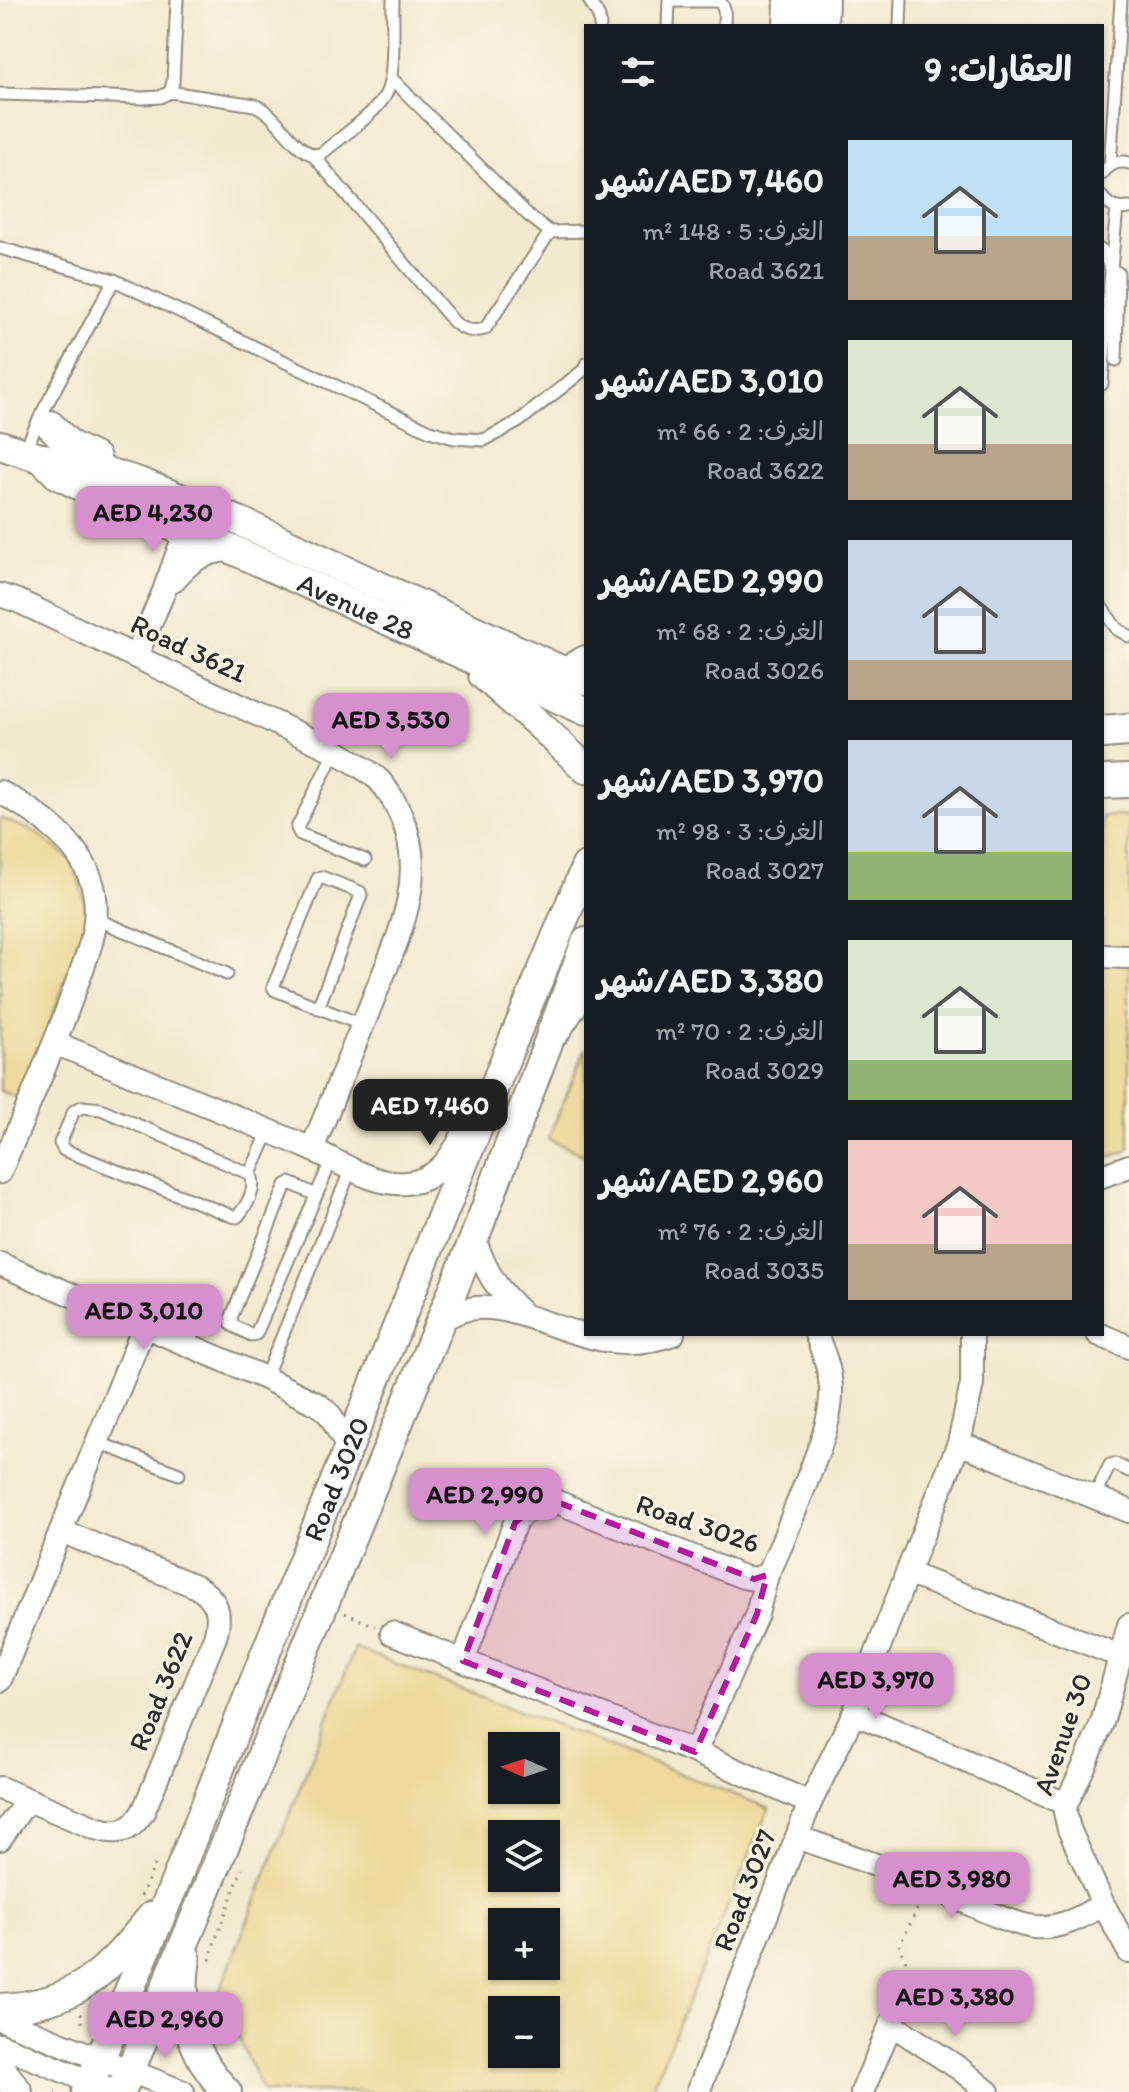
<!DOCTYPE html>
<html lang="ar">
<meta charset="utf-8">
<style>
:root{--surface:#171b24;--page:#20242c;--text:#f1f3f6;--muted:#9ea1a6;--accent:#d690ce}
body{margin:0;font-family:Itim,"Playpen Sans Arabic",sans-serif;background:var(--page);color:var(--text);direction:rtl;height:100vh;display:flex;flex-direction:column;font-size:30px;white-space:nowrap}
*{box-sizing:border-box;margin:0}
p{font-size:26px;color:var(--muted)}
.icon{flex:none;width:44px;height:44px;fill:none;stroke:currentColor;stroke-width:2;stroke-linecap:round;stroke-linejoin:round}
.map{position:relative;flex:1;overflow:hidden;direction:ltr}
.panel{position:absolute;left:584px;top:24px;width:520px;height:1312px;display:flex;flex-direction:column;background:var(--surface);border-radius:0px;box-shadow:0 2px 6px #0004;direction:rtl}
.panel>*{flex:none}
.needle{width:52px;rotate:273deg}
.controls{position:absolute;left:488px;top:1732px;display:grid;gap:16px}
.controls a{display:grid;place-items:center;width:72px;height:72px;border-radius:0px;background:var(--surface);box-shadow:0 2px 6px #0004;font-size:40px}
.price{position:absolute;translate:-50% -68px;padding:0 18px;border-radius:16px;background:var(--accent);color:#111;font-size:26px;line-height:52px;filter:drop-shadow(0 2px 4px #0008)}
.price::after{content:'';position:absolute;left:50%;top:48px;width:24px;height:18px;margin-left:-12px;background:inherit;clip-path:polygon(0 0,100% 0,50% 100%)}
.price.selected{background:#222;color:#fff}
ul{padding:0;list-style:none}
li{display:flex;align-items:center;gap:24px;height:200px;padding:0 32px}
li span{display:grid;place-items:center;flex:none;width:224px;height:160px;border-radius:0px;color:#555}
li>.icon{margin-inline-start:auto}
span .icon{width:96px;height:96px;fill:#fffc;stroke-width:1}
li b{font-size:34px}
h2{display:flex;justify-content:space-between;align-items:center;height:96px;padding:0 32px;font-size:34px}
.map>svg:first-child{display:block}
.sand{fill:#eeda9e;stroke:#8c8264;stroke-width:2;fill-rule:evenodd}
.lines{fill:none;stroke-linecap:round;stroke-linejoin:round}
.service-casing{stroke:#8e8a7d;stroke-width:15}
.minor-casing{stroke:#8e8a7d;stroke-width:26}
.tertiary-casing{stroke:#8e8a7d;stroke-width:32}
.secondary-casing{stroke:#8e8a7d;stroke-width:36}
.path{stroke:#8e8a7d;stroke-width:3;stroke-dasharray:2 6;stroke-linecap:butt}
.service{stroke:#fff;stroke-width:11}
.minor{stroke:#fff;stroke-width:22}
.tertiary{stroke:#fff;stroke-width:28}
.secondary{stroke:#fff;stroke-width:32}
.marked{fill:#b5179e;fill-opacity:0.2;stroke:#b5179e;stroke-width:6;stroke-dasharray:16 10;stroke-linejoin:round}
.labels{text-anchor:middle;stroke-width:6;stroke-linejoin:round;paint-order:stroke}
.street-label{font-size:28px;fill:#2b2b2b;stroke:#fcf5e5}
</style>
<div class="map">
<svg width="1129" height="2092" viewBox="0 0 1129 2092">
<rect width="100%" height="100%" fill="#fcf5e5"/>
<filter id="ink" filterUnits="userSpaceOnUse"><feTurbulence type="fractalNoise" baseFrequency=".0125" numOctaves="2"/><feDisplacementMap in="SourceGraphic" scale="16" xChannelSelector="R" yChannelSelector="G"/><feConvolveMatrix kernelMatrix="1 2 1 2 8 2 1 2 1" color-interpolation-filters="sRGB"/></filter>
<filter id="wash" filterUnits="userSpaceOnUse"><feTurbulence type="fractalNoise" baseFrequency=".006" numOctaves="4" result="noise"/><feDisplacementMap in="SourceGraphic" scale="32" xChannelSelector="R" yChannelSelector="G"/><feGaussianBlur stdDeviation="1.8" result="paint"/><feColorMatrix in="noise" values="0 0 0 0 0 0 0 0 0 0 0 0 0 0 0 0 0 1.4 0 .05"/><feComposite in="paint" operator="in"/></filter>
<g filter="url(#wash)">
<rect width="100%" height="100%" fill="#f2eacf"/>
<path class="sand" d="M1102 816H1129V1150L1102 1160Z
M0 818 35 832 74 862 88 915 23 1100 0 1091Z
M586 1048V1156L548 1139Z
M355 1648 769 1808 650 2092H263L219 1993ZM502 1746H546V1790H502ZM546 1834V1878H502V1834ZM502 1922H546V1966H502ZM502 2010H546V2054H502Z"/>
</g>
<g filter="url(#ink)">
<g class="lines">
<defs>
<path id="service" d="M589 0 599 17 600 26
M669 1H717C727 4 724 17 724 26
M668 26 669 0
M900 26 901 0
M391 78 528 215 550 232 586 231
M170 92 255 105C279 116 289 145 313 155L454 322C464 331 473 332 485 329L550 232
M0 94 143 98 160 97 170 92 173 82 177 0
M313 155 321 154C338 139 377 113 386 94 396 75 392 23 393 0
M1110 166 1121 0
M1102 174C1108 165 1118 160 1129 163
M1102 197C1108 206 1118 210 1129 208
M0 248 114 280 42 413 24 452
M1102 250 1111 269 1102 384
M114 280 430 431 454 438 484 440 518 422 585 369 586 364
M1116 360 1118 273 1111 269 1117 208
M1102 608 1117 629 1129 636
M335 751 297 828 300 834 365 860
M96 919 227 974
M318 1008 361 895 360 892 321 877 318 878 273 987 275 990 362 1025
M82 1107 101 1109 250 1174C258 1187 247 1206 237 1217L232 1216 64 1150 60 1143 74 1111Z
M250 1174 269 1131
M316 1195 290 1183 286 1185 231 1318 232 1325 251 1335 256 1334 332 1159
M265 1378 351 1169
M97 1442 179 1474
M1094 1497 1110 1465 1115 1464 1129 1471"/>
<path id="minor" d="M173 581C192 559 202 553 231 549
M0 595 18 601 339 753C352 761 367 769 379 780 388 790 396 804 401 816 430 879 395 944 372 1002 352 1051 332 1100 312 1149
M136 656 164 591 185 533
M0 792C38 812 85 846 94 891 102 929 82 967 70 1002 49 1060 24 1115 0 1172
M1102 956 1129 957
M55 1043C139 1078 225 1111 309 1148 339 1161 372 1186 406 1183 438 1181 453 1155 466 1129
M1102 1176 1129 1166
M474 1239C487 1273 495 1288 522 1313
M0 1264 265 1378 319 1405 330 1415 348 1448
M440 1321C449 1316 459 1310 469 1309 495 1304 523 1315 547 1323 591 1339 627 1351 673 1334
M1098 1334 1129 1347
M959 1443 1129 1511
M907 1573 1120 1656
M1129 1625 1102 1723 1087 1760 1066 1804 1065 1812 1069 1829 1103 1904 1129 1952
M392 1633 463 1661
M0 1680 144 1327
M854 1713 1066 1804
M695 1752 757 1614 767 1575
M0 1788 95 1828C120 1835 131 1832 144 1810L215 1637C222 1611 217 1599 195 1586L61 1531
M810 1803 695 1752 463 1661 515 1523C526 1507 538 1500 557 1502L743 1577 754 1579 767 1575C781 1549 790 1522 801 1495 813 1464 833 1421 831 1388 830 1368 823 1352 816 1334
M797 1837C842 1853 887 1868 930 1886 959 1898 1005 1923 1034 1927 1060 1929 1081 1918 1103 1904
M0 1839 27 1800
M0 2019 183 2092
M891 2024 960 2069 988 2092
M0 2045 115 2092
M698 2092 810 1803 854 1713 907 1573 959 1443 972 1384V1334
M862 2092 891 2024 914 1979"/>
<g id="tertiary">
<path d="M50 425 70 445 96 458"/>
<path d="M0 445 40 458 71 461 139 482 239 521 567 673 586 680"/>
<path id="s1" d="M41 458 57 474 84 488 136 508 185 533 231 549 586 711"/>
<path d="M483 675 543 728 586 769"/>
<path d="M186 1957C178 2008 191 2055 227 2092"/>
<path d="M0 2008C78 2004 105 1973 152 1916"/>
<path d="M0 2068 18 2092"/>
<path id="s2" d="M86 2092 172 1890 260 1667 507 1055 586 866"/>
<path d="M121 2092 192 1925 474 1239 586 942"/>
</g>
<path id="secondary" d="M790 26 791 0
M821 26 822 0
M567 673 586 662
M1102 732 1129 730
M1102 782 1129 781
M554 1030 586 981"/>
</defs>
<use href="#service" class="service-casing"/>
<use href="#minor" class="minor-casing"/>
<use href="#tertiary" class="tertiary-casing"/>
<use href="#secondary" class="secondary-casing"/>
<path class="path" d="M345 1613 375 1626
M141 1896 156 1862
M210 1960 213 1947 242 1869
M906 1961 899 1947 920 1903
M81 2013 82 2026
M55 2092H56"/>
<use href="#service" class="service"/>
<use href="#minor" class="minor"/>
<use href="#tertiary" class="tertiary"/>
<use href="#secondary" class="secondary"/>
</g>
</g>
<path class="marked" d="M557 1502 754 1579 767 1575 757 1614 695 1752 463 1661 515 1523 536 1504Z"/>
<g class="labels">
<g class="street-label">
<text dy="10" stroke="none"><textPath href="#s1" startOffset="350">Avenue 28</textPath></text>
<text transform="translate(189 648) rotate(25)" y="10">Road 3621</text>
<text dy="10" stroke="none"><textPath href="#s2" startOffset="662">Road 3020</textPath></text>
<text transform="translate(698 1523) rotate(19)" y="10">Road 3026</text>
<text transform="translate(160 1691) rotate(-68)" y="10">Road 3622</text>
<text transform="translate(1062 1734) rotate(-71)" y="10">Avenue 30</text>
<text transform="translate(744 1890) rotate(-69)" y="10">Road 3027</text>
</g>
</g>
</svg>
<div class="controls">
<a><svg class="needle" viewBox="-14 -14 28 28"><path d="M0-13l5 13h-10z" fill="#e53935"/><path d="M0 13l5-13h-10z" fill="#9ea1a6"/></svg></a>
<a><svg class="icon" aria-label="layers" viewBox="0 0 24 24"><path d="M12 4l9 5-9 5-9-5zM3 14l9 5 9-5"/></svg></a>
<a>+</a>
<a>−</a>
</div>
<b class="price" style="left:153px;top:554px">AED 4,230</b>
<b class="price" style="left:391px;top:761px">AED 3,530</b>
<b class="price selected" style="left:430px;top:1147px">AED 7,460</b>
<b class="price" style="left:144px;top:1352px">AED 3,010</b>
<b class="price" style="left:485px;top:1536px">AED 2,990</b>
<b class="price" style="left:876px;top:1721px">AED 3,970</b>
<b class="price" style="left:952px;top:1920px">AED 3,980</b>
<b class="price" style="left:955px;top:2038px">AED 3,380</b>
<b class="price" style="left:165px;top:2060px">AED 2,960</b>
<section class="panel">
<h2>العقارات: 9<svg class="icon" aria-label="filters" viewBox="0 0 24 24"><path d="M4 7h16M4 17h16"/><circle cx="9" cy="7" r="2"/><circle cx="15" cy="17" r="2"/></svg></h2>
<ul>
<li><span style="background:linear-gradient(#bfe0f5 60%,#b9a48a 0)"><svg class="icon" aria-label="home" viewBox="0 0 24 24"><path d="M3 11l9-7 9 7M6 9v11h12V9"/></svg></span><div><b>AED 7,460/شهر</b><p>الغرف: 5 · 148 m²</p><p>Road 3621</p></div></li>
<li><span style="background:linear-gradient(#dfe7d0 65%,#b9a48a 0)"><svg class="icon" aria-label="home" viewBox="0 0 24 24"><path d="M3 11l9-7 9 7M6 9v11h12V9"/></svg></span><div><b>AED 3,010/شهر</b><p>الغرف: 2 · 66 m²</p><p>Road 3622</p></div></li>
<li><span style="background:linear-gradient(#c9d6e8 75%,#b9a48a 0)"><svg class="icon" aria-label="home" viewBox="0 0 24 24"><path d="M3 11l9-7 9 7M6 9v11h12V9"/></svg></span><div><b>AED 2,990/شهر</b><p>الغرف: 2 · 68 m²</p><p>Road 3026</p></div></li>
<li><span style="background:linear-gradient(#c9d6e8 70%,#8fb573 0)"><svg class="icon" aria-label="home" viewBox="0 0 24 24"><path d="M3 11l9-7 9 7M6 9v11h12V9"/></svg></span><div><b>AED 3,970/شهر</b><p>الغرف: 3 · 98 m²</p><p>Road 3027</p></div></li>
<li><span style="background:linear-gradient(#dfe7d0 75%,#8fb573 0)"><svg class="icon" aria-label="home" viewBox="0 0 24 24"><path d="M3 11l9-7 9 7M6 9v11h12V9"/></svg></span><div><b>AED 3,380/شهر</b><p>الغرف: 2 · 70 m²</p><p>Road 3029</p></div></li>
<li><span style="background:linear-gradient(#f6c9c9 65%,#b9a48a 0)"><svg class="icon" aria-label="home" viewBox="0 0 24 24"><path d="M3 11l9-7 9 7M6 9v11h12V9"/></svg></span><div><b>AED 2,960/شهر</b><p>الغرف: 2 · 76 m²</p><p>Road 3035</p></div></li>
</ul>
</section>
</div>
